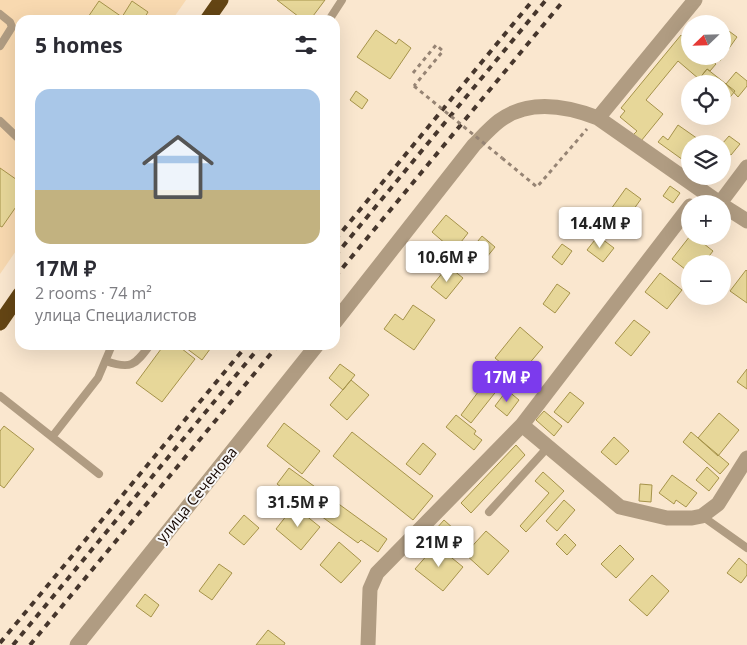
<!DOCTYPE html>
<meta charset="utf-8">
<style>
:root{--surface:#fff;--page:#f7f7f7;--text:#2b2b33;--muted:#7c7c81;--line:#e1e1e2;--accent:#7c3aed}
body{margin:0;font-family:"Open Sans",sans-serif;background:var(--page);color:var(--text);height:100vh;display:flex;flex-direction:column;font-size:19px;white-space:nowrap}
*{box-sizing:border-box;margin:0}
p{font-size:16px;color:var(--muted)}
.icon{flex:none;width:28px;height:28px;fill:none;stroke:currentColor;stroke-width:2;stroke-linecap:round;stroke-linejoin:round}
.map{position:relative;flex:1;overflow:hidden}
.side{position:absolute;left:15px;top:15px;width:325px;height:335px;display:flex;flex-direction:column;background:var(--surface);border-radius:15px;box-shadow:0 5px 20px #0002}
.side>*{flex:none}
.needle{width:32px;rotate:247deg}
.tools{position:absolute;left:681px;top:15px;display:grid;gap:10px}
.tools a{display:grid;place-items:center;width:50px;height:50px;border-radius:50%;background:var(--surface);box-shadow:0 5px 20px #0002;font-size:25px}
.price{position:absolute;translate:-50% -42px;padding:0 11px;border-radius:5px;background:#fff;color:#222;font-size:16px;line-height:32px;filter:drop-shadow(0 1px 2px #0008)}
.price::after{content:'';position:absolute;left:50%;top:30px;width:15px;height:11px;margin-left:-8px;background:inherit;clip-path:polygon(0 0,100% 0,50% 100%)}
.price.on{background:var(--accent);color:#fff}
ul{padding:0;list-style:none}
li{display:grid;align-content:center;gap:10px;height:265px;padding:0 20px}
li+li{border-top:1px solid var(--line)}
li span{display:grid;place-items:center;height:155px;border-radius:15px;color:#555}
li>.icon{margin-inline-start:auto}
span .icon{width:90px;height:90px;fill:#fffc;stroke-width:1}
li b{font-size:21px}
h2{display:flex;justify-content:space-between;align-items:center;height:60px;padding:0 20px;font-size:21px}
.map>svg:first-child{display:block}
.built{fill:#f8d9b0}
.building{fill:#e7d799;stroke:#a6934a}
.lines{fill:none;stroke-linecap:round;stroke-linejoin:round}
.path{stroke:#968474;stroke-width:3;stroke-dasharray:4 4;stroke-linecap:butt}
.lane{stroke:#b09c82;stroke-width:8}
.street{stroke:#b09c82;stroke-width:15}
.highway{stroke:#644514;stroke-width:15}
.rail{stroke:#46362c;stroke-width:4;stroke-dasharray:6 6;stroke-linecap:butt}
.path-bridge{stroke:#968474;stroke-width:3;stroke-dasharray:4 4;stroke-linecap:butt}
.labels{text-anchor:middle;stroke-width:4;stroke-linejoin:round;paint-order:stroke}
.street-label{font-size:15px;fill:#160700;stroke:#f8f8f8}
</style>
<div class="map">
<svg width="747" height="645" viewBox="0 0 747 645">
<rect width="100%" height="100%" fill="#fae7cf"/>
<path class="built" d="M0 0H186L172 20H20V245L0 274Z"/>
<path class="building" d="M277 0H325L310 20H303Z
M99 1 122 17 127 20H86Z
M132 1 148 12 143 20H127L122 17Z
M722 26 737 37 720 61 713 56H722Z
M376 30 396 44 399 39 411 48 390 79 357 57Z
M681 35 690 43V56H706L716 64 710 71 707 69 699 79 678 61 646 100 663 114 641 141 633 135 637 131 620 117 625 111 621 108Z
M707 69 735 91 722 107V84H695Z
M736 72 747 81V86L738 97 726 84Z
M356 91 368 100 362 109 350 100Z
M678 125 698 139 694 144H690V165L658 142 663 136 668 140Z
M729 136 740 144 731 155 722 149V144Z
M0 168 20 182V201L2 227 0 226Z
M670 186 680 193 673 203 663 196Z
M626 188 641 199 626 220 611 209Z
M446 215 468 233 454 251 432 232Z
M482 236 495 247 478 268 465 257Z
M598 236 614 248 603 262 587 250Z
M690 236H694L713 251 703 264H690V273L672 259Z
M428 244 436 250 428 260 420 254Z
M562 244 572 251 562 265 552 257Z
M448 266 463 278 446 299 431 287Z
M746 270 747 271V303L730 291Z
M660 273 682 290 667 309 645 292Z
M557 284 570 293 555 313 543 304Z
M413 305 435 320 414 350 384 329 395 314 403 320Z
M634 320 650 332 631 356 615 343Z
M520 327 543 347 518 377 495 358Z
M164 345H177L195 359 162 402 136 383Z
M182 345H213L202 360Z
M340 364 355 375 343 390 329 378Z
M747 369V389L737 382Z
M351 380 369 395 347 420 330 405Z
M487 380 498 389 471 423 461 415Z
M507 390 519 400 507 416 495 406Z
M570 392 584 403 568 423 554 412Z
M544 411 562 426 554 436 536 420Z
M719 413 739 430 718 456 698 438Z
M456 415 476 431 474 434 482 440 474 450 446 427Z
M284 423 320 451 302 474 267 446Z
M4 426 34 449 4 488 0 485V431Z
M352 432 433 496 413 520 333 456Z
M691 432 729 464 720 474 683 442Z
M614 437 629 451 616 465 601 452Z
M423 443 436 454 420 475 406 464Z
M516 445 525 455 471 513 461 503Z
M707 467 719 478 709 491 696 480Z
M289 468 387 539 378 552 361 540 358 543 277 484Z
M543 472 564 491 526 532 520 526 549 493 535 481Z
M672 475 697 493 686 507 676 500 674 504 659 493Z
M640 484 652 485 651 502 639 501Z
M564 500 575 510 557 531 546 521Z
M294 506 320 527 301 550 276 529Z
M244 515 259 528 244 545 229 533Z
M444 520 455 530 447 539 436 529Z
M486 531 509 551 488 575 465 554Z
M565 534 576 545 567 555 556 544Z
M339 542 361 561 341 583 320 565Z
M436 545 463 567 443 591 415 569Z
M620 545 634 559 616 578 601 564Z
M739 558 747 565V575L741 583 727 573Z
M219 564 232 573 212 600 199 591Z
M652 575 669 591 647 616 629 600Z
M145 594 159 605 151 617 136 606Z
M268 630 285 643 284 645H256Z"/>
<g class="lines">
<path class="path" d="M413 73 436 45 443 51 414 86
M502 158 537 187 587 129"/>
<path class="lane" d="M0 14 10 22 12 27 0 46
M329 20 342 0
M0 121 20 140
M106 361C131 370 135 365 150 345
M0 396 99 474
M52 437 98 378 112 345
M489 512 548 447
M702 516 747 548"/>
<path class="street" d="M598 118 721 204
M720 203 747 167
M722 205 747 221
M335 322 474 145C482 137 490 128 499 121 528 99 567 106 598 118L695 0
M522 425 620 507 667 518H692L702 516 718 504 747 458
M77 645 317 345
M368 645 370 589 377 573 522 425 690 206"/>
<path class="highway" d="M207 20 221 0
M0 323 20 294"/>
<path class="rail" d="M335 240 533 0
M335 256 546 0
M335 277 564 0
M0 643 247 345
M13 645 261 345
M30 645 278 345"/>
<path class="path-bridge" d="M414 86 502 158"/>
</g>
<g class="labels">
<g class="street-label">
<text transform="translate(197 495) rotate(-51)" y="5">улица Сеченова</text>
</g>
</g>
</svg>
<div class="tools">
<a><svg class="needle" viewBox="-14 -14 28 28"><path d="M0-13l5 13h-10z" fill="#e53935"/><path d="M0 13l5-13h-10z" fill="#7c7c81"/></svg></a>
<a><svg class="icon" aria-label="locate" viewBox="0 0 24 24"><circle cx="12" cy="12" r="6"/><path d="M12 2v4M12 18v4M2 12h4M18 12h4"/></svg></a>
<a><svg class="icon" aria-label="layers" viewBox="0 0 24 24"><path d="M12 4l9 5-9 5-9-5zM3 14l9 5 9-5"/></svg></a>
<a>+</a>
<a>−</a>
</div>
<b class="price" style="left:600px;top:249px">14.4M ₽</b>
<b class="price" style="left:447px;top:283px">10.6M ₽</b>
<b class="price on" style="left:507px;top:403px">17M ₽</b>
<b class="price" style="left:298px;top:528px">31.5M ₽</b>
<b class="price" style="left:439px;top:568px">21M ₽</b>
<section class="side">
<h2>5 homes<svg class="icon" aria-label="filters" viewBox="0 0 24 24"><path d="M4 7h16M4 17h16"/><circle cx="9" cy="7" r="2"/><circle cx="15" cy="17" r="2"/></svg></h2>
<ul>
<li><span style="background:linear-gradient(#a9c7e8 65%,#c2b280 0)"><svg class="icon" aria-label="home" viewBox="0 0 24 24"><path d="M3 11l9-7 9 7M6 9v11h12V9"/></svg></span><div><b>17M ₽</b><p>2 rooms · 74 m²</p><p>улица Специалистов</p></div></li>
</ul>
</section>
</div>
